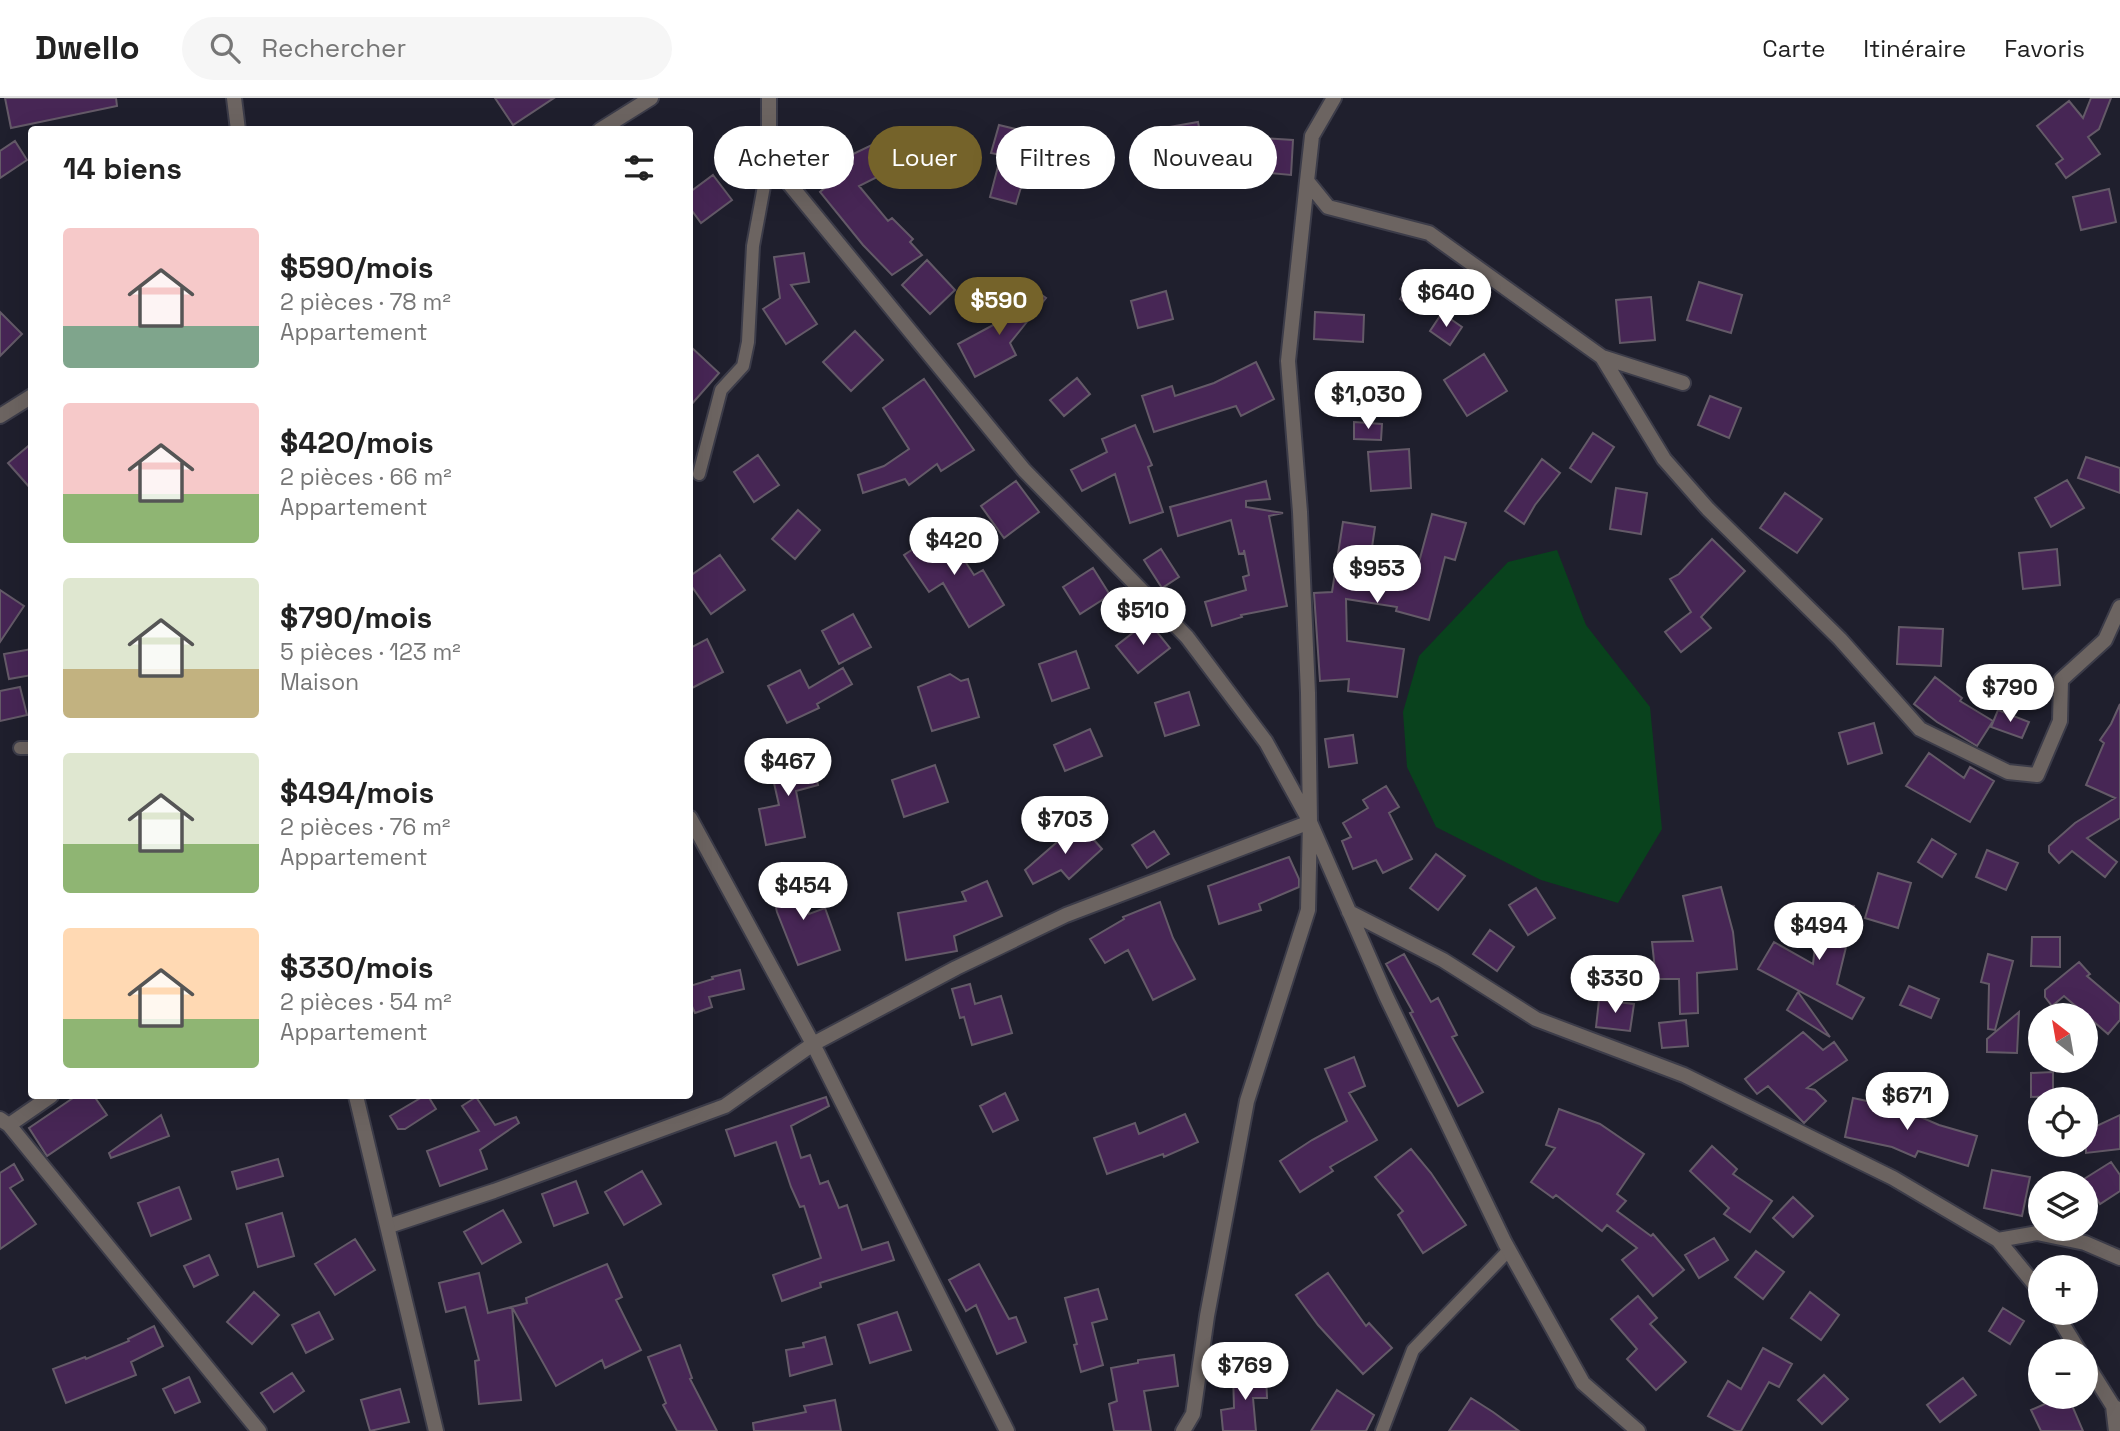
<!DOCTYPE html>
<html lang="fr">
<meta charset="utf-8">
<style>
:root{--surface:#fff;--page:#f6f6f6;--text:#222;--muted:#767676;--line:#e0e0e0;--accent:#75632a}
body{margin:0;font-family:"Space Grotesk",sans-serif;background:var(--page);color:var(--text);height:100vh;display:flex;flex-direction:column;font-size:26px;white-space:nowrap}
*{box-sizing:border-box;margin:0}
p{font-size:23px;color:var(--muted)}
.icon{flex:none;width:38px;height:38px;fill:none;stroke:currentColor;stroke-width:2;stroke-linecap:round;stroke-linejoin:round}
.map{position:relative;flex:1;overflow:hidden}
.sheet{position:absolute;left:28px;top:28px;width:665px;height:973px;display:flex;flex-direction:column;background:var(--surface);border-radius:7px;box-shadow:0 7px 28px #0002}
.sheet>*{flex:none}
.top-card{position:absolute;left:714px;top:28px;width:665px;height:63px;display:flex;gap:14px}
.needle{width:46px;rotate:329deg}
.controls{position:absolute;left:2028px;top:905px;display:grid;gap:14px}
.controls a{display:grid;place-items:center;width:70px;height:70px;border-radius:50%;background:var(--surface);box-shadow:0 7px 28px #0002;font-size:35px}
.price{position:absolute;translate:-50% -60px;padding:0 16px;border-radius:24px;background:#fff;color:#222;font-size:23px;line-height:46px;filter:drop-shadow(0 2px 4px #0008)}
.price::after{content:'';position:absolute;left:50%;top:42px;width:21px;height:16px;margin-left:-10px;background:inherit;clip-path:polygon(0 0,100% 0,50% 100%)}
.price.active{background:var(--accent);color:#fff}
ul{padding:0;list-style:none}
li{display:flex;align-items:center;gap:21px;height:175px;padding:0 35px}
li span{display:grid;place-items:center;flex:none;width:196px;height:140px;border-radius:7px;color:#555}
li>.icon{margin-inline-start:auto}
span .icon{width:84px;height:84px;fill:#fffc;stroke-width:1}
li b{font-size:30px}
h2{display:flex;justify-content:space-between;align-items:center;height:84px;padding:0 35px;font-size:30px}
.chip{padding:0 24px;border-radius:32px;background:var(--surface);box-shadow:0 7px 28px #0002;font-size:24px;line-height:63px}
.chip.active{background:var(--accent);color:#fff}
header{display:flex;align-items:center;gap:42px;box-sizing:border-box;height:98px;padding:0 35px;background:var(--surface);border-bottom:2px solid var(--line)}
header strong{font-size:33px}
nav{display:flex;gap:38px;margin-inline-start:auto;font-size:24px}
.search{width:490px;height:63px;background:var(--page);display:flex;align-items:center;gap:18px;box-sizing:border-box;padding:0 24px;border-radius:38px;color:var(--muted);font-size:26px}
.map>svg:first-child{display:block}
.green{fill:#09421d}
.building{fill:#472655;stroke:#645a68;stroke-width:2}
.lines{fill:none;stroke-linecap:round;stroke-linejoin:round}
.service-casing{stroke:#3c3c49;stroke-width:16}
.minor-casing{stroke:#3c3c49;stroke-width:18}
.tertiary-casing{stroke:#3c3c49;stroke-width:18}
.service{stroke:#6c6461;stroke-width:12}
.minor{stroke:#6c6461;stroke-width:14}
.tertiary{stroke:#6c6461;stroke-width:14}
</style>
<header>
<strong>Dwello</strong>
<div class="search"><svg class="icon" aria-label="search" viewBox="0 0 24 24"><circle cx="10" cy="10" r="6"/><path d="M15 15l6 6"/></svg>Rechercher</div>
<nav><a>Carte</a><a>Itinéraire</a><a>Favoris</a></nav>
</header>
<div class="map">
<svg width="2120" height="1333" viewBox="0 0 2120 1333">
<rect width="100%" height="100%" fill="#1f1f2d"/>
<path class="green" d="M1557 452 1586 527 1650 609 1662 731 1618 805 1541 782 1436 729 1407 669 1403 614 1419 558 1508 464Z"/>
<path class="building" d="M5 0H116L117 8 11 30Z
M495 0H554L513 27Z
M2091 0H2111L2099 31 2088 39 2100 56 2066 80 2056 66 2063 61 2037 28 2069 3 2083 20Z
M1198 24 1205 59 1175 64 1169 29Z
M999 27 1032 35 1021 78 1024 79 1016 106 990 99 1001 57 991 55Z
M1262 40 1293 42 1291 77 1259 74Z
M15 43 27 62 0 80V53Z
M880 43 893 71 859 88 888 123 892 120 913 141 910 144 922 157 892 177 863 147 820 94 853 66 849 58Z
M713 77 732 102 701 125 690 110V94Z
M2109 91 2116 124 2081 132 2073 99Z
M804 155 809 184 791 187 817 226 786 246 763 211 780 200 774 159Z
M927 162 955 192 930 216 902 187Z
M1419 173 1438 185 1419 214 1400 201Z
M1699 184 1742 197 1731 235 1687 222Z
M1032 190 1046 200 1010 245 1016 257 975 279 958 246 1010 218Z
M1166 193 1173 221 1138 230 1131 203Z
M1651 199 1655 242 1620 245 1616 202Z
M0 214 22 236 0 258Z
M1315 214 1364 217 1363 244 1314 241Z
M1442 215 1462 229 1450 247 1430 233Z
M855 233 883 262 851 293 823 264Z
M690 248 719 275 690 308Z
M1484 256 1507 293 1467 318 1444 282Z
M1256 264 1274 301 1241 318 1236 308 1154 334 1142 298 1172 288 1175 298 1214 285Z
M1077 280 1090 296 1064 318 1050 302Z
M924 281 974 352 941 373 937 366 909 387 905 381 863 395 858 377 884 368 909 351 883 310Z
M1710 298 1741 310 1729 340 1698 327Z
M1354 324 1382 326 1381 342 1354 341Z
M1135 327 1152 367 1148 369 1163 414 1130 425 1115 376 1082 393 1071 372 1107 354 1102 341Z
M1593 335 1614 349 1591 384 1570 370Z
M32 345V392L8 365Z
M1409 351 1411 390 1371 393 1368 354Z
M758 357 779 387 754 404 734 374Z
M2086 359 2120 370V395L2078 380Z
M1542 361 1560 375 1535 407 1524 426 1505 413Z
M2067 382 2084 410 2051 429 2035 400Z
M1016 383 1039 414 1004 440 981 408Z
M1266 383 1270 401 1246 403V409L1283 415 1269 418 1287 508 1241 517 1242 519 1212 528 1205 504 1246 492 1243 479 1249 477 1244 452V455L1239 456 1231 422 1178 438 1170 409Z
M1616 390 1647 395 1641 436 1610 431Z
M1785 395 1822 421 1797 455 1760 430Z
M798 412 820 432 795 461 772 441Z
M1432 416 1466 425 1455 462 1445 459 1429 522 1396 513 1397 509 1346 501 1347 543 1404 551 1397 599 1348 593 1349 581 1320 583 1314 495 1332 494 1343 424 1375 429 1368 476 1404 482 1406 472 1416 475Z
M944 431 974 477 983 472 1004 507 969 529 943 485 929 494 904 457Z
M1712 441 1745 473 1701 519 1711 530 1681 554 1665 534 1691 514 1670 481 1679 476Z
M1161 451 1179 479 1162 490 1144 462Z
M2057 451 2060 487 2023 491 2019 455Z
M720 457 745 492 711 516 690 486V478Z
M1093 470 1110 497 1080 516 1063 489Z
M0 492 24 508 0 544Z
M853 516 871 549 839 566 822 533Z
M1148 523 1170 550 1138 575 1116 548Z
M1899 529 1943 531 1941 568 1897 566Z
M707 541 723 574 690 591V550Z
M32 551V577L9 581 4 556Z
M1076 553 1089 590 1052 603 1039 566Z
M843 570 852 586 817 606 819 610 787 625 768 588 800 572 809 590Z
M950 576 961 583 968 581 979 619 932 633 918 589Z
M1935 579 1962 600 1960 603 1993 623 1977 648 1937 624 1914 606Z
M20 589 27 617 0 623V593Z
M1189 594 1199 627 1165 638 1155 605Z
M2120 606V720L2087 740 2117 764 2105 779 2072 753 2059 765 2049 754V748L2075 725 2115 700 2086 687 2104 645 2100 642 2111 626Z
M1998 612 2029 624 2022 640 1991 629Z
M1874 625 1882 655 1848 666 1839 635Z
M1090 631 1102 658 1065 673 1054 647Z
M1353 637 1357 665 1329 669 1325 641Z
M810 653 818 687 796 693 805 739 766 747 759 711 779 707 769 663Z
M1929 655 1964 680 1970 669 1994 683 1970 724 1906 688Z
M935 667 948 704 904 719 892 682Z
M1386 688 1399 709 1389 715 1412 761 1383 775 1376 762 1353 771 1342 743 1351 739 1343 725 1368 710 1363 702Z
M1079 725 1102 751 1069 781 1061 772 1033 786 1025 772Z
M1154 733 1169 756 1147 770 1132 747Z
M1932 741 1956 756 1942 779 1918 764Z
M1987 752 2018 765 2006 792 1976 779Z
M1436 756 1465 778 1438 812 1410 790Z
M1289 759 1299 781V789L1259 806 1261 812 1219 826 1208 788Z
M1878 775 1911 785 1898 830 1865 820Z
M799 778 809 816 825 810 840 852 798 867 777 814 770 785Z
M987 783 1002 818 954 838 957 853 906 862 898 815 966 803 962 794Z
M1721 789 1733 834 1737 871 1697 875 1698 915 1680 916 1679 881H1656L1652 844 1693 843 1683 798Z
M1536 790 1555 820 1528 837 1509 807Z
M1160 804 1173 840 1195 881 1153 902 1128 852 1105 865 1090 841 1124 821 1123 819Z
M1820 805 1854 808 1850 841H1848L1837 886 1864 900 1852 921 1758 871 1774 844 1813 866Z
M1490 832 1514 849 1497 873 1473 856Z
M2032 839H2060V869L2031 868Z
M1404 856 1431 904 1438 900 1457 937 1452 939 1483 994 1458 1008 1410 915 1413 914 1386 866Z
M1988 856 2013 863 1995 932 1988 931 1989 886 1981 884Z
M2079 864 2090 876 2087 878 2120 906V922L2108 936 2064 898 2052 908 2045 899V892Z
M740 872 744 891 709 899 712 909 695 915 690 904V888L713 881 712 879Z
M970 886 975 906 1001 898 1012 935 972 947 964 919 960 920 952 891Z
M1909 888 1939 901 1931 920 1900 907Z
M1798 894 1830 939 1787 912Z
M1599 902 1634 906 1630 933 1596 929Z
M2019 914 2017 955 1987 954V941Z
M1686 922 1688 948 1662 950 1659 925Z
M1803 934 1823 952 1834 944 1847 962 1807 990 1815 992 1826 1003 1804 1025 1768 988 1757 996 1745 981Z
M1354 959 1365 988 1349 995 1377 1042 1330 1069 1333 1073 1300 1094 1280 1063 1312 1042 1347 1023 1325 971Z
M2053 974V998L2031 999V975Z
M1005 995 1018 1022 993 1034 980 1008Z
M76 998H94L107 1017 47 1058 29 1030Z
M424 998H428L436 1011 405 1031H398L390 1018Z
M476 999 495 1027 516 1019 519 1025 480 1052 487 1071 440 1088 427 1053 479 1033 462 1008Z
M826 999 829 1008 791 1028 801 1060 810 1057 820 1086 828 1083 839 1110 847 1107 862 1152 888 1144 894 1162 820 1185 821 1189 782 1203 773 1177 821 1160 804 1108 800 1109 791 1089 776 1044 735 1058 726 1032Z
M1853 1000 1900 1010 1939 1027 1977 1038 1968 1068 1918 1053 1915 1059 1892 1049 1845 1039Z
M1559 1011 1600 1026 1644 1056 1617 1096 1626 1103 1617 1113 1651 1138 1653 1136 1684 1172 1653 1198 1622 1162 1637 1150 1607 1127 1602 1133 1556 1097 1553 1100 1531 1084 1555 1050 1546 1047Z
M1185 1016 1198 1044 1164 1059 1163 1056 1107 1076 1094 1040 1135 1025 1139 1036Z
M161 1017 169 1038 111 1060 109 1055Z
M2120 1017V1051L2086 1055V1033Z
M1712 1048 1737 1071 1733 1076 1772 1103 1750 1134 1724 1116 1729 1110 1690 1073Z
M1411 1051 1431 1075 1466 1127 1423 1155 1398 1117 1403 1113 1375 1079Z
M278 1061 283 1078 237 1091 232 1074Z
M2111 1064 2120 1077V1093L2100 1106 2084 1081Z
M14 1066 23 1082 10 1090 36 1126 0 1151V1075Z
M1992 1072 2030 1079 2022 1118 1984 1110Z
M642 1073 661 1106 624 1127 605 1094Z
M576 1083 588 1115 554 1128 542 1096Z
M179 1089 191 1121 151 1138 138 1105Z
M1793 1099 1813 1118 1793 1139 1773 1120Z
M503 1112 521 1144 482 1166 464 1134Z
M282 1115 294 1158 258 1169 246 1126Z
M1714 1140 1728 1162 1699 1180 1685 1157Z
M355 1141 375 1172 335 1197 315 1166Z
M1756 1153 1784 1174 1763 1201 1735 1179Z
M209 1157 218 1177 194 1189 184 1168Z
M607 1166 622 1199 616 1202 641 1252 605 1270 602 1262 556 1288 512 1209 521 1302 479 1306 475 1263 479 1262 465 1209 446 1214 439 1185 479 1175 488 1215 527 1205 526 1200Z
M979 1166 1009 1221 1016 1219 1026 1244 997 1256 976 1207 966 1213 949 1182Z
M1328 1175 1366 1228 1369 1225 1392 1250 1363 1276 1318 1227 1296 1197Z
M1098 1191 1107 1221 1092 1225 1103 1267 1081 1274 1074 1247 1077 1246 1065 1200Z
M254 1194 279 1217 252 1246 227 1224Z
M1810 1194 1839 1217 1821 1242 1791 1220Z
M1638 1198 1657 1220 1650 1226 1686 1264 1656 1292 1627 1261 1637 1251 1611 1221Z
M2003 1210 2024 1223 2010 1246 1989 1233Z
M319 1214 333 1241 306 1255 292 1227Z
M897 1214 911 1252 870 1265 858 1227Z
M154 1228 163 1248 131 1264 136 1277 66 1305 53 1271 85 1259 86 1261 129 1243 128 1241Z
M825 1239 832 1266 790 1278 786 1252 804 1249 803 1245Z
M680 1247 692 1280 690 1281 717 1333H677L663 1307 666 1305 648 1259Z
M1763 1250 1792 1266 1779 1289 1769 1284 1741 1333H1736L1708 1318 1728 1283 1741 1291Z
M1174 1257 1178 1288 1144 1293 1151 1333H1114L1109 1306 1117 1303 1111 1270 1138 1265V1262Z
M1266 1274 1267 1300H1253L1256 1333H1223L1221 1312 1234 1310 1233 1275Z
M292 1275 304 1293 274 1314 261 1295Z
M1824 1277 1848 1301 1822 1326 1798 1302Z
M189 1279 200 1304 175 1315 163 1291Z
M1963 1280 1976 1297 1940 1324 1927 1307Z
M400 1291 409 1324 370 1333 361 1302Z
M1337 1292 1374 1317 1366 1333H1311Z
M2063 1298H2068L2083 1333H2041L2031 1312Z
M1471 1300 1493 1314 1519 1333H1449Z
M835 1302 841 1333H754L753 1325 806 1314 804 1308Z"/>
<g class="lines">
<defs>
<path id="service" d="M699 376 721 292 743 268 748 244 753 148 769 61
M20 650H32
M1382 1333 1413 1252 1509 1152"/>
<path id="minor" d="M769 0V61L1024 372 1187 539 1266 644 1310 724 1386 898 1505 1145 1583 1285 1638 1333
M1334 0 1312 38 1307 83 1328 109 1429 135 1602 259 1683 285
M600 32 651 0
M1602 259 1664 361 1708 411 1840 541 1920 631 2008 674 2037 677 2060 623 2061 582 2105 542 2120 509
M0 318 32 298
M690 720 813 946 1007 1333
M1349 814 1443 862 1536 921 1684 977 1893 1080 1998 1142 2040 1193
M0 1021 9 1027 259 1333
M9 1027 51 998
M389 1128 494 1093 725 1008 813 946 956 870 1066 817 1310 724
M1998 1142 2037 1135 2085 1145 2120 1160
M2055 1214 2079 1253
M2086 1265 2113 1308 2120 1312
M2113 1308 2116 1333
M1183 1333 1193 1316 1207 1218 1247 1003 1308 812 1310 724 1308 595 1300 414 1288 263 1307 83"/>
<path id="tertiary" d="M234 0 238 32
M356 998 436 1333"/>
</defs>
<use href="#service" class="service-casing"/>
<use href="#minor" class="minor-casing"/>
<use href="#tertiary" class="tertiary-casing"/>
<use href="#service" class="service"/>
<use href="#minor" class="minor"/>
<use href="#tertiary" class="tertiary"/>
</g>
</svg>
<div class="controls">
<a><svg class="needle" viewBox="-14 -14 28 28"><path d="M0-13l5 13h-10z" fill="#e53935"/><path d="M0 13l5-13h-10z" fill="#767676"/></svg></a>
<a><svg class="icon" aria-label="locate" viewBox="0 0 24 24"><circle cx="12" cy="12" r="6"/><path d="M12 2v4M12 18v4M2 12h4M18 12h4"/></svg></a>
<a><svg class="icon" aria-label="layers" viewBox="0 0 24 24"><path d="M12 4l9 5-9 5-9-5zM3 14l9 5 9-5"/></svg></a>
<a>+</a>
<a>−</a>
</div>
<b class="price" style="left:1446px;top:231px">$640</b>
<b class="price active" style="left:999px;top:239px">$590</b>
<b class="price" style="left:1368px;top:333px">$1,030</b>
<b class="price" style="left:954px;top:479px">$420</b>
<b class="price" style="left:1377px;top:507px">$953</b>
<b class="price" style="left:1143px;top:549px">$510</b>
<b class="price" style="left:2010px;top:626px">$790</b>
<b class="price" style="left:788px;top:700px">$467</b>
<b class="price" style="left:1065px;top:758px">$703</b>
<b class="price" style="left:803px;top:824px">$454</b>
<b class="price" style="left:1819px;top:864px">$494</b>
<b class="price" style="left:1615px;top:917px">$330</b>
<b class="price" style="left:1907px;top:1034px">$671</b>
<b class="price" style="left:1245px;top:1304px">$769</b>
<div class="top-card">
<a class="chip">Acheter</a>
<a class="chip active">Louer</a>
<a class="chip">Filtres</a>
<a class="chip">Nouveau</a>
</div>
<section class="sheet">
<h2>14 biens<svg class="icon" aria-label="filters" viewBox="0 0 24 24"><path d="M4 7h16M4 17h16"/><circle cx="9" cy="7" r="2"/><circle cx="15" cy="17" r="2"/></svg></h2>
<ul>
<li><span style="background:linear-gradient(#f6c9c9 70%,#7fa58c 0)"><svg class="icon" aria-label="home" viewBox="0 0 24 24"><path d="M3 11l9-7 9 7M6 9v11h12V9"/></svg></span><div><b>$590/mois</b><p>2 pièces · 78 m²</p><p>Appartement</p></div></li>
<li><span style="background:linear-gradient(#f6c9c9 65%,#8fb573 0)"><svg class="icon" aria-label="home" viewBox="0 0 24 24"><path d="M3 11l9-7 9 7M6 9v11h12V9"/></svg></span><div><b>$420/mois</b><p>2 pièces · 66 m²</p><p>Appartement</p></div></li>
<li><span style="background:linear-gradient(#dfe7d0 65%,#c2b280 0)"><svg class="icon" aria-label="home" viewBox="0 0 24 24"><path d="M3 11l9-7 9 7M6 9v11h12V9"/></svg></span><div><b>$790/mois</b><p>5 pièces · 123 m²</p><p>Maison</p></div></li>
<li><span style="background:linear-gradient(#dfe7d0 65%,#8fb573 0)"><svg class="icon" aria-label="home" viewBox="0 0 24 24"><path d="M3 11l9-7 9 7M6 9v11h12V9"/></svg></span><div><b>$494/mois</b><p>2 pièces · 76 m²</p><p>Appartement</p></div></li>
<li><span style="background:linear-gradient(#ffd9b3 65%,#8fb573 0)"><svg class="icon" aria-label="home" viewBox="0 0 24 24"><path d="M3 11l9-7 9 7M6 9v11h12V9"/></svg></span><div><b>$330/mois</b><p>2 pièces · 54 m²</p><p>Appartement</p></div></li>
</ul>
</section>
</div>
